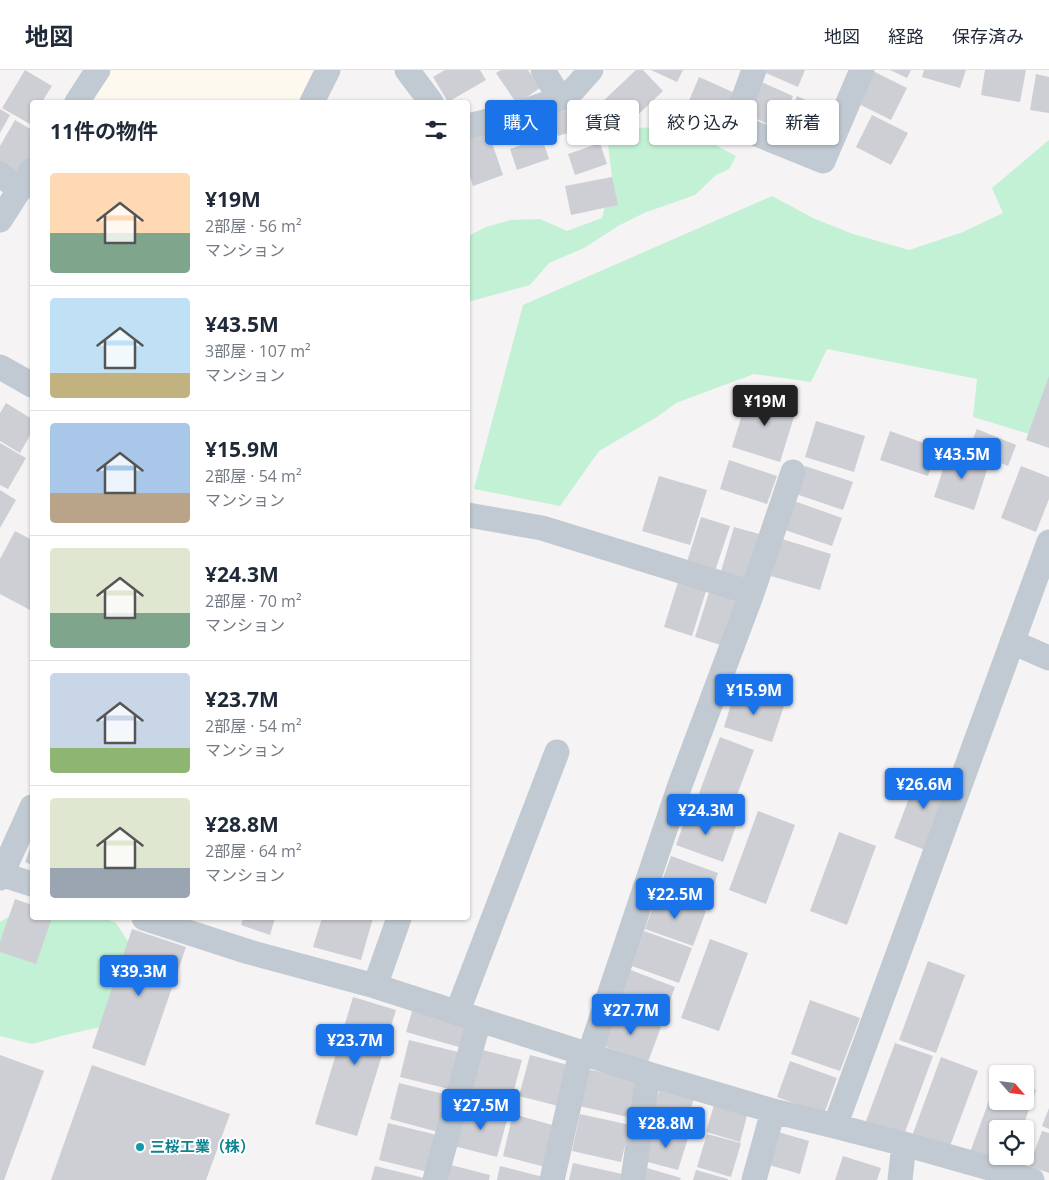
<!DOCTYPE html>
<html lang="ja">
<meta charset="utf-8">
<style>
:root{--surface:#fff;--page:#f6f6f7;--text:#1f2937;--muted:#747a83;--line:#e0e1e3;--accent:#1a73e8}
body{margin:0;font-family:"Open Sans","Noto Sans JP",sans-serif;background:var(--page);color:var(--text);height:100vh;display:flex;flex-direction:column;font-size:19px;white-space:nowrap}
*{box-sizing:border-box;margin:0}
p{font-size:16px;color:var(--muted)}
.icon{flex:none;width:28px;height:28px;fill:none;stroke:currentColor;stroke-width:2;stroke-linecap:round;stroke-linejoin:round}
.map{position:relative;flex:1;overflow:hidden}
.side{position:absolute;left:30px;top:30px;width:440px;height:820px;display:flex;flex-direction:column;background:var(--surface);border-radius:5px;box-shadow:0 1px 4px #0004}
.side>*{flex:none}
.guide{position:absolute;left:485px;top:30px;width:475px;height:45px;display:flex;gap:10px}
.needle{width:32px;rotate:118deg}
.tools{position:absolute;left:989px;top:995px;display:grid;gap:10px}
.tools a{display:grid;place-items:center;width:45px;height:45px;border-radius:5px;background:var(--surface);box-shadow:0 1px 4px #0004;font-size:25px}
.price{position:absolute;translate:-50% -42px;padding:0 11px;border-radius:5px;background:var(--accent);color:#fff;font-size:16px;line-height:32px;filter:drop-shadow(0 1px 2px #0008)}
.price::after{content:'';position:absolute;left:50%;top:30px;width:15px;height:11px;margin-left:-8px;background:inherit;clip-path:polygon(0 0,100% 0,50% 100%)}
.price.active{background:#222;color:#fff}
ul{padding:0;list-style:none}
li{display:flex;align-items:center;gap:15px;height:125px;padding:0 20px}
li+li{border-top:1px solid var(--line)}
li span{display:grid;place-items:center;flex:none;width:140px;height:100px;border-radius:5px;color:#555}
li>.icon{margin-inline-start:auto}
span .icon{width:60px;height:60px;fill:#fffc;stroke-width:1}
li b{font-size:21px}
h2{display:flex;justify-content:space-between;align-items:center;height:60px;padding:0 20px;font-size:21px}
.pill{padding:0 18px;border-radius:5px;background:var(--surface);box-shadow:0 1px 4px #0004;font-size:18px;line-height:45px}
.pill.active{background:var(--accent);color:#fff}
header{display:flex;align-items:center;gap:30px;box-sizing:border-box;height:70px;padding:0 25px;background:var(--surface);border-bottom:1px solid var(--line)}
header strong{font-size:24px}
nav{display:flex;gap:28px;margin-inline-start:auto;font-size:18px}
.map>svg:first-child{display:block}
.commercial{fill:#fdf9ef}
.green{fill:#c3f1d5}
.building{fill:#cdcfd5}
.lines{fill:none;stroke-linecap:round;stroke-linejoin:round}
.minor{stroke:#c1cad2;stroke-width:25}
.culture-dot{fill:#0f9aa8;stroke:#fff;stroke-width:2}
.labels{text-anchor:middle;stroke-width:4;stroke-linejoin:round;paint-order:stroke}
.culture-label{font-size:15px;font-weight:bold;fill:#0d838f;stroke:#fff;text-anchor:start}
</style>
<header>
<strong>地図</strong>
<nav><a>地図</a><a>経路</a><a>保存済み</a></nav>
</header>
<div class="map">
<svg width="1049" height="1110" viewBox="0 0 1049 1110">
<rect width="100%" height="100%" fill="#f5f3f3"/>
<path class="commercial" d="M110 0H322L305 32H90Z"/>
<path class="green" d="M654 57 693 63 736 86 729 99 716 105 695 125 644 143 618 156 584 178 549 193 530 215 468 232V166L486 157 511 150 540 149 567 161 602 148 612 107 608 75 624 59Z
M1049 70V370L973 347 977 309 827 279 811 312 754 304 676 333 657 347 599 381 560 436 474 419 523 235 772 126 815 149 853 164 909 180 963 162 1003 143 992 118Z
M32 832V848H104L116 853 140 890 117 953 61 966 32 974 0 966V852Z"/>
<path class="building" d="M25 0 52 16 42 32H32V49L30 54 2 38Z
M445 0H480L486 10 448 32 433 7Z
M501 0H528L540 18 517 34 496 3Z
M636 0H643L663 21 624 58 601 33Z
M651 0H683L677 12Z
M759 0H805L798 17Z
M871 0 907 18 891 50 855 32Z
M890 0H911L907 8Z
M924 0H966L960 18 922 7Z
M985 0H1026L1020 32 981 25Z
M1036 4 1049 7V43L1030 40Z
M699 7 735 23 721 56 685 40Z
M757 10 793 26 779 59 743 43Z
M797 26 833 42 819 74 782 59Z
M583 35 590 56 558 66 551 45Z
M0 39 10 45 0 63Z
M872 45 908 63 891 95 856 77Z
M15 50 32 60V84L20 105 0 93V76Z
M488 61 503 105 473 116 468 101V68Z
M542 68 549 89 517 100 510 79Z
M600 73 607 94 575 105 568 84Z
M612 107 618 135 571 145 565 116Z
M1049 306V378L1026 370Z
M749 322 797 337 780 392 732 377Z
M6 333 32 349V362L20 383 0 371V343Z
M816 351 865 366 854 402 805 387Z
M977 359 1016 375 1008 396 968 380Z
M890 361 938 378 928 406 880 390Z
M0 373 26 388 8 419 0 415Z
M949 381 989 394 974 440 934 427Z
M729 390 777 406 767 434 720 419Z
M805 396 853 412 843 440 796 424Z
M1021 396 1049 407V429L1036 462 1001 448Z
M659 406 707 420 690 475 642 461Z
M0 420 16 430 0 458Z
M794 431 842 448 832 476 785 460Z
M701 447 730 456 714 504 686 495Z
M734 457 763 465 748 514 720 505Z
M15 461 32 470V535L30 540 0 524V489Z
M782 469 831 484 820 520 771 506Z
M679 509 707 518 692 566 664 557Z
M710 519 739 528 724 576 695 567Z
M735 621 784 636 772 672 724 657Z
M720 667 754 680 728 749 694 737Z
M920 699 953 712 928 781 894 768Z
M689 739 736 756 723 792 676 775Z
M758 741 795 755 766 834 729 820Z
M839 762 876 776 847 855 810 841Z
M32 774V795L25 792Z
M671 786 718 803 706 839 658 822Z
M658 823 706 841 693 876 645 859Z
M15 829 32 835V848H52L36 894 0 882V872Z
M243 848H275L270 865 241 855Z
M322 848H373L361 890 313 877Z
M132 859 186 877 145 996 92 978Z
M644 861 692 878 679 913 632 896Z
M710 869 748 883 719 961 681 948Z
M928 891 965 905 936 983 899 970Z
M628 899 675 917 662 952 615 935Z
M353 927 396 940 357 1066 315 1054Z
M810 930 860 948 840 1001 791 984Z
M413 938 466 954 459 977 406 962Z
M613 939 661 957 648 992 601 975Z
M409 970 458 982 449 1019 400 1007Z
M895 973 933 986 904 1065 866 1051Z
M479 979 522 990 511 1031 468 1020Z
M0 985 44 1001 4 1110H0Z
M530 985 572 996 562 1037 519 1026Z
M941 987 978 1001 949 1079 912 1066Z
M790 991 837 1008 824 1044 777 1027Z
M92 995 230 1044 206 1110H51Z
M587 999 637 1010 628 1047 579 1036Z
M997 1009 998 1031H1025V1016L1036 1020 1022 1059H998V1086H1012L1007 1099 969 1085Z
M399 1013 448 1025 438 1062 390 1049Z
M660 1018 694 1028 684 1061 650 1051Z
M716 1028 749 1038 740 1072 706 1062Z
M465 1035 508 1046 497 1087 454 1076Z
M1049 1038V1059L1042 1056Z
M513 1044 556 1056 545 1097 503 1086Z
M580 1044 630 1055 621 1092 572 1081Z
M388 1053 437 1065 428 1102 379 1090Z
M654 1058 688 1068 678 1100 644 1091Z
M775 1061 809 1071 800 1104 766 1094Z
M1042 1061 1049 1063V1103L1029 1096Z
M707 1064 741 1073 731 1107 697 1097Z
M843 1086 881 1098 877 1110H835Z
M573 1093 622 1104 621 1110H569Z
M447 1094 490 1105 489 1110H443Z
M375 1096 424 1108 423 1110H371Z
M500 1096 543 1107 542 1110H497Z
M647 1098 681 1108 680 1110H643Z
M696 1100 728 1109V1110H693Z"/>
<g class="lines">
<path class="minor" d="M407 0 431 32
M543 0 560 29
M754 0 734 55 823 91 862 0
M77 32 98 0
M312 32 328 0
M468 56 510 46 560 29 574 19 591 0
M0 104 20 120
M0 150 32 100
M0 297 32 315
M468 445 542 458 752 523 680 715 589 985
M752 523 793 402
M1012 572 1049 588
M0 804 32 814
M0 808 32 737
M144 848 249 882 375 916 648 1004 773 1041 835 1056 904 1074 1032 1110
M375 916 399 848
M457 943 557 682
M835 1056 1049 472
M435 1110 479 950
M552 1110 581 982
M633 1110 648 1004
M754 1110 773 1041
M900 1110 904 1074"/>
</g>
<circle class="culture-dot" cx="140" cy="1077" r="5"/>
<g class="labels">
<g class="culture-label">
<text x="150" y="1082">三桜工業（株）</text>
</g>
</g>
</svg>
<div class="tools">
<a><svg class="needle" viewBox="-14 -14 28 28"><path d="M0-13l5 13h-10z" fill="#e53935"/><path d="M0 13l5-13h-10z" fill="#747a83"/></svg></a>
<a><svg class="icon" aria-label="locate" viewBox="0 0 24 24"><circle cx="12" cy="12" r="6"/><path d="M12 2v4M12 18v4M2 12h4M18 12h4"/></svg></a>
</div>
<b class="price active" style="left:765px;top:357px">¥19M</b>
<b class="price" style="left:962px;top:410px">¥43.5M</b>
<b class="price" style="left:754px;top:646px">¥15.9M</b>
<b class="price" style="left:924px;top:740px">¥26.6M</b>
<b class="price" style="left:706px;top:766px">¥24.3M</b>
<b class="price" style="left:675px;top:850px">¥22.5M</b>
<b class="price" style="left:139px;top:927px">¥39.3M</b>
<b class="price" style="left:631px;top:966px">¥27.7M</b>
<b class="price" style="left:355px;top:996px">¥23.7M</b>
<b class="price" style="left:481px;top:1061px">¥27.5M</b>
<b class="price" style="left:666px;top:1079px">¥28.8M</b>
<div class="guide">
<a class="pill active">購入</a>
<a class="pill">賃貸</a>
<a class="pill">絞り込み</a>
<a class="pill">新着</a>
</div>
<section class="side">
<h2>11件の物件<svg class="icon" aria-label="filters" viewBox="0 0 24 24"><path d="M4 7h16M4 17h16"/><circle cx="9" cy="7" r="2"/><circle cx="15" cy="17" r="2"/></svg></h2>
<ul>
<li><span style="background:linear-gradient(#ffd9b3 60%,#7fa58c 0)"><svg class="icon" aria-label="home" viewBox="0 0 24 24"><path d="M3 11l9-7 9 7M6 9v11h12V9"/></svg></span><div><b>¥19M</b><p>2部屋 · 56 m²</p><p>マンション</p></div></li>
<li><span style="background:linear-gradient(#bfe0f5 75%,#c2b280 0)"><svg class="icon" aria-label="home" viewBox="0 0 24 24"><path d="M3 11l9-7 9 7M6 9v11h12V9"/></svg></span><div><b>¥43.5M</b><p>3部屋 · 107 m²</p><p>マンション</p></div></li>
<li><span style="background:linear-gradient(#a9c7e8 70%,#b9a48a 0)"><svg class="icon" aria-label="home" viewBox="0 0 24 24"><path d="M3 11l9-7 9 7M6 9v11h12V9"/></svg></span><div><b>¥15.9M</b><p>2部屋 · 54 m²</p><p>マンション</p></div></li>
<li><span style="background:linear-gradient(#dfe7d0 65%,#7fa58c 0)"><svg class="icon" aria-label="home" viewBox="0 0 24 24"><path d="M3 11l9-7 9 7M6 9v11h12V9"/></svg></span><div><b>¥24.3M</b><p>2部屋 · 70 m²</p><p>マンション</p></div></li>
<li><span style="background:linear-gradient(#c9d6e8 75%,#8fb573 0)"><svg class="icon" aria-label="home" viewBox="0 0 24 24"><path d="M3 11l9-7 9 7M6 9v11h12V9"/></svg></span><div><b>¥23.7M</b><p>2部屋 · 54 m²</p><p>マンション</p></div></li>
<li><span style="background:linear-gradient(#dfe7d0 70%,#9aa5b1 0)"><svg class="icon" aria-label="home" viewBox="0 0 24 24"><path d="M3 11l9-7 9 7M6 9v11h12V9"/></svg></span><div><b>¥28.8M</b><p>2部屋 · 64 m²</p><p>マンション</p></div></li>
</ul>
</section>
</div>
